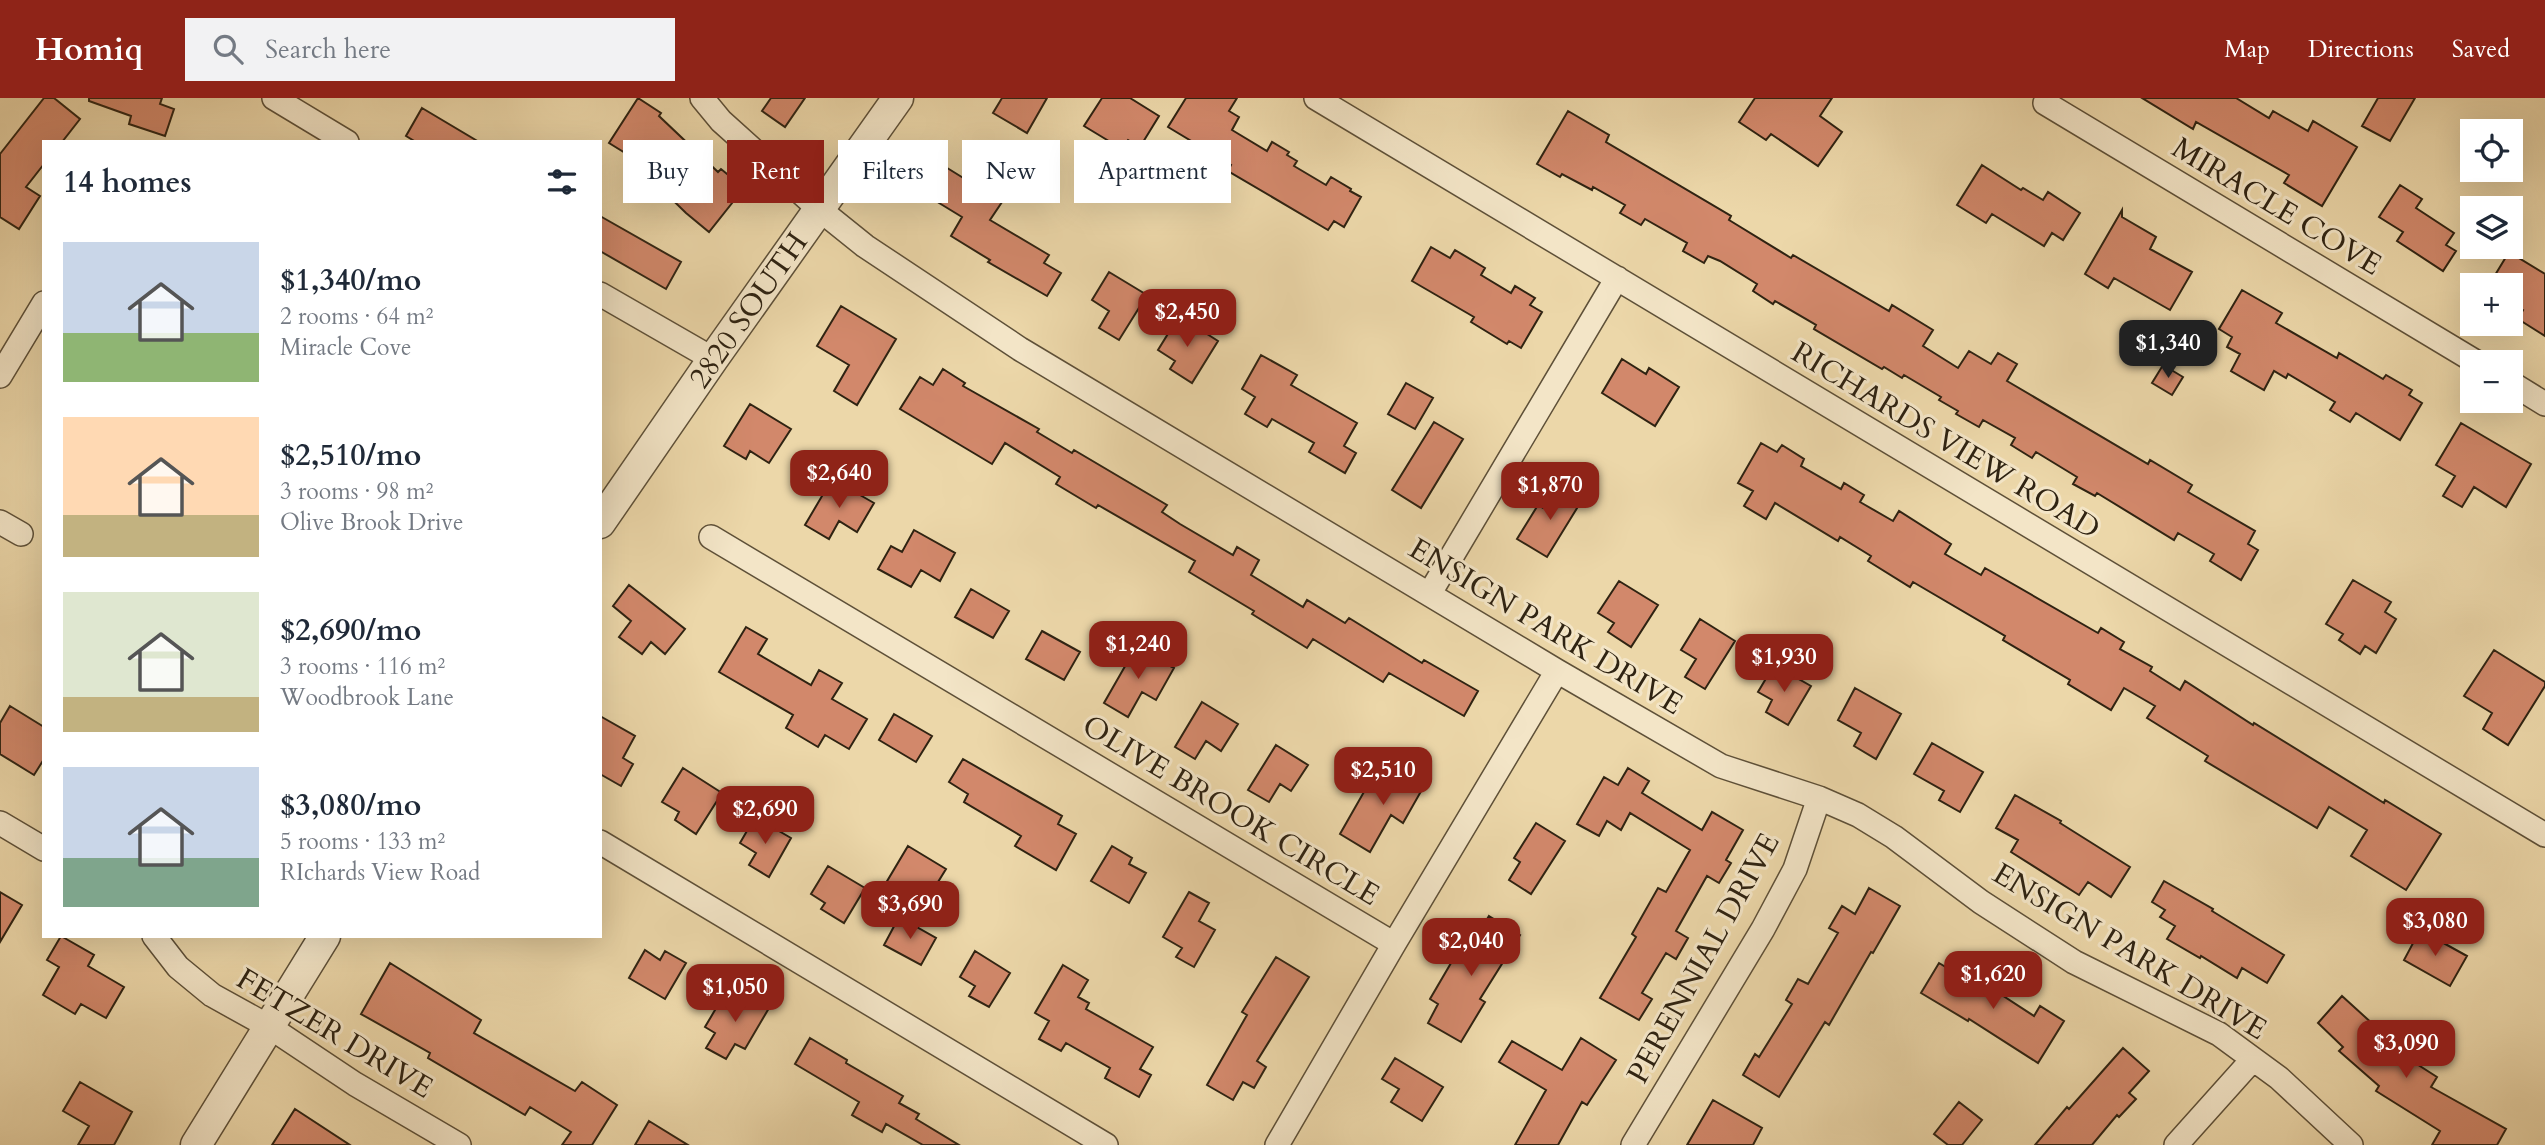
<!DOCTYPE html>
<meta charset="utf-8">
<style>
:root{--surface:#fff;--page:#f2f2f3;--text:#1f2937;--muted:#747a83;--accent:#8f2418}
body{margin:0;font-family:Cardo,serif;background:var(--page);color:var(--text);height:100vh;display:flex;flex-direction:column;font-size:26px;white-space:nowrap}
*{box-sizing:border-box;margin:0}
p{font-size:23px;color:var(--muted)}
.icon{flex:none;width:38px;height:38px;fill:none;stroke:currentColor;stroke-width:2;stroke-linecap:round;stroke-linejoin:round}
.map{position:relative;flex:1;overflow:hidden}
.panel{position:absolute;left:42px;top:42px;width:560px;height:798px;display:flex;flex-direction:column;background:var(--surface);border-radius:0px;box-shadow:0 7px 28px #0002}
.panel>*{flex:none}
.guide{position:absolute;left:623px;top:42px;width:665px;height:63px;display:flex;gap:14px}
.buttons{position:absolute;left:2460px;top:21px;display:grid;gap:14px}
.buttons a{display:grid;place-items:center;width:63px;height:63px;border-radius:0px;background:var(--surface);box-shadow:0 7px 28px #0002;font-size:35px}
.price{position:absolute;translate:-50% -60px;padding:0 16px;border-radius:14px;background:var(--accent);color:#fff;font-size:23px;line-height:46px;filter:drop-shadow(0 2px 4px #0008)}
.price::after{content:'';position:absolute;left:50%;top:42px;width:21px;height:16px;margin-left:-10px;background:inherit;clip-path:polygon(0 0,100% 0,50% 100%)}
.price.active{background:#222;color:#fff}
ul{padding:0;list-style:none}
li{display:flex;align-items:center;gap:21px;height:175px;padding:0 21px}
li span{display:grid;place-items:center;flex:none;width:196px;height:140px;border-radius:0px;color:#555}
li>.icon{margin-inline-start:auto}
span .icon{width:84px;height:84px;fill:#fffc;stroke-width:1}
li b{font-size:30px}
h2{display:flex;justify-content:space-between;align-items:center;height:84px;padding:0 21px;font-size:30px}
.pill{padding:0 24px;border-radius:0px;background:var(--surface);box-shadow:0 7px 28px #0002;font-size:24px;line-height:63px}
.pill.active{background:var(--accent);color:#fff}
header{display:flex;align-items:center;gap:42px;box-sizing:border-box;height:98px;padding:0 35px;background:var(--accent);color:#fff}
header strong{font-size:33px}
nav{display:flex;gap:38px;margin-inline-start:auto;font-size:24px}
.search{width:490px;height:63px;background:var(--page);display:flex;align-items:center;gap:18px;box-sizing:border-box;padding:0 24px;border-radius:0px;color:var(--muted);font-size:26px}
.map>svg:first-child{display:block}
.building{fill:#d2886b;stroke:#2f2312;stroke-width:2}
.lines{fill:none;stroke-linecap:round;stroke-linejoin:round}
.minor-casing{stroke:#5e5038;stroke-width:26}
.tertiary-casing{stroke:#5e5038;stroke-width:33}
.minor{stroke:#f3e5c7;stroke-width:23}
.tertiary{stroke:#f3e5c7;stroke-width:30}
.labels{text-anchor:middle;stroke-width:6;stroke-linejoin:round;paint-order:stroke}
.street-label{font-size:30px;fill:#2f2312;stroke:#f3e5c7}
</style>
<header>
<strong>Homiq</strong>
<div class="search"><svg class="icon" aria-label="search" viewBox="0 0 24 24"><circle cx="10" cy="10" r="6"/><path d="M15 15l6 6"/></svg>Search here</div>
<nav><a>Map</a><a>Directions</a><a>Saved</a></nav>
</header>
<div class="map">
<svg width="2545" height="1047" viewBox="0 0 2545 1047">
<rect width="100%" height="100%" fill="#ecd7a9"/>
<filter id="stains"><feTurbulence type="fractalNoise" baseFrequency=".00286" numOctaves="4"/><feColorMatrix values="0 0 0 0 .2 0 0 0 0 .09 0 0 0 0 .02 0 0 0 .5 -.17"/></filter>
<radialGradient id="worn" r=".72"><stop offset=".6" stop-color="#630" stop-opacity="0"/><stop offset="1" stop-color="#630" stop-opacity=".3"/></radialGradient>
<path class="building" d="M44 0H54L80 21 62 44H44V66L26 89 40 98 19 131 0 119V56Z
M89 0H162L160 6 174 11 165 38 129 26 131 18 89 3Z
M638 0 661 15 659 18 718 74 721 71 744 90 709 134 686 115 646 76 651 71 609 45Z
M771 0H805L785 29 762 13Z
M1002 0H1047L1027 35 993 15Z
M1102 0H1130L1159 18 1140 49 1128 42 1122 51 1084 28Z
M1186 0H1237L1229 13 1239 19 1232 32 1267 53 1272 44 1289 54 1287 57 1297 63 1294 68 1326 87 1331 79 1351 91 1350 93 1361 99 1344 129 1334 123 1328 132 1228 73 1231 67 1168 29Z
M1755 0H1832L1820 18 1842 34 1818 68 1771 36 1766 42 1739 24Z
M2142 0H2236L2269 20 2273 13 2308 33 2313 23 2357 49 2322 108 2284 85 2289 77 2196 24 2193 31Z
M2378 0H2415L2390 43 2362 28Z
M422 10 479 44H416L406 38Z
M1568 13 1609 37 1606 44 1731 118 1729 122 1791 160 1793 157 1889 213 1892 207 1933 232 1923 248 1958 270 1969 253 1991 266 1998 255 2017 266 2007 283 2148 366 2150 362 2192 387 2188 394 2255 433 2248 446 2258 452 2241 482 2210 463 2214 456 2178 435 2174 442 2097 395 2095 398 2073 386 2077 379 2036 354 2032 360 2011 347 2015 340 1983 322 1979 329 1956 316 1958 313 1939 302 1941 299 1904 277 1902 280 1884 269 1882 271 1814 231 1816 227 1775 203 1773 206 1753 193 1757 186 1720 163 1708 158 1704 165 1683 153 1687 145 1645 121 1641 127 1620 115 1625 107 1593 89 1592 92 1562 76 1560 79 1537 66Z
M1982 67 2021 92 2023 90 2043 102 2048 94 2080 115 2063 142 2052 135 2044 148 1992 116 1986 125 1957 107Z
M944 68 1002 104 990 122 1049 157 1044 165 1061 175 1047 198 988 164 990 162 951 138 962 119 926 97Z
M2400 87 2422 101 2416 110 2454 135 2446 147 2456 153 2443 173 2397 143 2403 134 2379 119Z
M2122 112V119L2156 139 2150 151 2192 174 2170 212 2114 180 2108 190 2085 176Z
M600 118 681 164 666 191 600 153Z
M1431 149 1450 160 1455 152 1485 170 1481 177 1511 195 1515 188 1535 200 1530 207 1542 214 1521 250 1509 243 1507 246 1471 224 1474 219 1412 183Z
M2509 154 2545 176V238L2518 221 2523 212 2511 205V187H2489Z
M1109 174 1147 197 1119 242 1099 230 1109 213 1092 202Z
M2242 192 2282 215 2276 225 2337 260 2339 255 2383 281 2386 277 2412 292 2409 297 2422 305 2400 342 2356 315 2350 324 2330 312 2335 304 2288 276 2286 280 2274 273 2264 292 2231 273 2240 256 2227 249 2232 239 2219 231Z
M841 208 896 241 857 307 834 293 849 267 817 248Z
M1179 218 1218 243 1192 285 1170 271 1175 263 1158 252Z
M1261 257 1297 277 1291 287 1357 325 1344 348 1356 355 1345 375 1309 354 1314 345 1272 321 1267 329 1245 316 1255 299 1242 291Z
M1622 261 1646 276 1649 270 1679 289 1655 328 1602 295Z
M2163 267 2183 279 2172 297 2152 285Z
M943 271 965 285 963 288 1039 331 1037 334 1072 355 1074 352 1167 407 1162 414 1180 426 1233 457 1237 449 1259 462 1251 477 1303 509 1307 502 1345 525 1349 520 1422 565 1424 562 1478 593 1464 618 1389 575 1383 584 1313 541 1307 550 1252 516 1254 513 1189 474 1195 463 1098 407 1096 410 1056 386 1060 379 1005 345 992 366 900 311 920 279 933 287Z
M1406 285 1433 300 1415 331 1388 316Z
M750 306 791 331 769 365 750 353 746 361 724 348Z
M1434 324 1463 341 1421 410 1392 392Z
M2461 325 2531 366 2506 409 2474 389 2462 409 2443 398 2455 378 2436 367Z
M1761 345 1777 354 1782 347 1804 361 1801 368 1841 391 1844 385 1864 397 1860 404 1893 423 1899 413 1951 446 1945 456 1981 477 1985 470 2098 535 2101 530 2124 544 2120 551 2152 569 2150 573 2180 592 2185 583 2253 627 2254 625 2384 705 2385 702 2441 736 2406 792 2351 758 2367 732 2329 709 2317 730 2205 663 2208 658 2147 620 2155 608 2124 590 2111 612 2068 586 2070 582 2003 542 2005 538 1913 484 1910 489 1868 463 1871 458 1840 439 1838 443 1775 405 1766 421 1744 408 1753 393 1738 385Z
M832 381 874 405 857 434 839 423 829 441 805 427Z
M1557 388 1582 402 1547 459 1517 441 1538 407 1543 410Z
M914 432 955 455 940 483 921 472 911 489 878 471 891 448 902 454Z
M2353 482 2391 504 2385 514 2396 521 2376 555 2365 548 2360 556 2339 542 2343 536 2326 526Z
M1619 483 1658 507 1631 549 1608 534 1614 525 1598 515Z
M629 487 685 531 665 556 651 544 642 556 619 539 631 523 613 508Z
M971 491 1009 513 993 540 955 519Z
M1700 521 1735 543 1705 591 1685 579 1696 561 1681 552Z
M746 529 767 541 758 556 811 587 819 572 842 585 832 601 867 621 849 651 825 637 818 649 786 630 793 617 719 574Z
M1042 533 1080 554 1064 582 1026 561Z
M1136 549 1174 570 1156 602 1142 594 1128 619 1104 605Z
M2494 552 2545 584V588L2508 647 2483 631 2492 615 2464 598Z
M1774 567 1811 588 1788 627 1766 614 1772 602 1758 594Z
M1855 590 1901 616 1876 661 1854 648 1861 635 1838 622Z
M1202 604 1238 626 1221 653 1206 643 1195 661 1175 649Z
M10 608 44 629V661L34 677 0 656V625Z
M894 616 932 638 916 664 879 642Z
M600 618 635 638 623 660 633 666 621 688 600 676Z
M1932 645 1983 674 1960 714 1939 702 1944 693 1914 676Z
M1276 647 1308 667 1291 693 1280 686 1269 704 1248 692Z
M963 661 1062 718 1058 726 1076 736 1056 772 1015 748 1021 738 964 704 968 696 949 684Z
M1405 668 1428 681 1403 725 1391 717 1370 754 1340 736 1373 678 1392 689Z
M683 670 722 695 696 736 675 722 679 714 662 704Z
M1628 670 1649 683 1642 695 1702 732 1712 714 1743 732 1726 762 1731 765 1719 785 1707 778 1676 833 1688 840 1676 861 1666 855 1642 895 1652 901 1639 922 1600 900 1636 839 1632 836 1658 790 1666 794 1690 752 1630 715 1621 732 1607 723 1599 738 1577 726 1604 679 1618 687Z
M2015 697 2061 723 2060 725 2130 769 2111 799 2088 784 2079 797 2011 754 2018 742 1996 730Z
M755 719 791 740 769 779 749 767 756 755 740 745Z
M1536 725 1565 743 1531 796 1509 782 1520 764 1514 760Z
M908 748 946 771 917 818 880 795Z
M1112 748 1132 760 1129 766 1146 775 1129 805 1091 783Z
M828 768 865 790 844 825 821 811 825 805 811 796Z
M2164 783 2213 811 2212 813 2284 857 2267 885 2242 870 2237 880 2201 858 2200 860 2167 841 2175 828 2160 819 2165 812 2152 804Z
M1869 790 1900 808 1873 855 1871 854 1829 927 1825 924 1779 999 1743 977 1755 956 1759 959 1792 906 1786 902 1798 881 1808 886 1838 835 1829 830 1842 808 1855 816Z
M0 794 22 807 0 844Z
M1189 794 1209 805 1199 823 1215 832 1194 869 1176 859 1182 850 1163 839Z
M1489 818 1520 837 1480 901 1485 904 1461 944 1428 925 1438 906 1430 901 1468 836 1475 841Z
M899 819 936 840 921 867 884 847Z
M2420 832 2467 858 2450 888 2404 862Z
M61 838 94 857 88 868 124 889 106 920 81 906 75 916 43 897 59 869 47 862Z
M645 852 660 862 665 853 686 865 665 901 629 880Z
M975 853 1010 875 989 909 969 898 975 888 960 879Z
M1276 859 1309 879 1257 963 1266 969 1254 990 1243 984 1233 1002 1207 987 1247 917 1242 914Z
M390 865 481 922 474 935 575 993 582 984 617 1007 592 1047H562L571 1034 530 1009 525 1017 428 960 430 955 361 916Z
M1939 865 1964 880 1971 868 1993 880 1988 888 2034 918 2040 908 2064 923 2038 965 1969 921 1968 923 1921 895Z
M1063 867 1088 882 1078 899 1089 905 1086 911 1153 949 1140 971 1151 977 1139 999 1105 980 1110 970 1066 945 1061 953 1039 941 1049 923 1035 915Z
M725 895 739 904 744 895 769 910 745 951 735 946 726 961 706 950 715 935 705 929Z
M2342 898 2386 938 2381 943 2437 979 2431 989 2506 1031 2497 1047H2432L2440 1033 2376 993 2379 988 2339 953 2343 949 2318 925Z
M810 940 847 962 846 965 903 998 899 1005 919 1016 916 1021 959 1047H923L886 1026 882 1034 852 1017 859 1004 795 966Z
M1581 940 1616 962 1587 1007 1582 1004 1558 1047H1515L1546 992 1499 964 1512 943 1562 972Z
M2123 950 2149 973 2129 995 2136 1001 2119 1019 2117 1017 2092 1047H2035L2067 1009 2069 1011Z
M1395 960 1443 989 1422 1023 1391 1004 1399 991 1382 981Z
M80 984 132 1014 114 1047H78L89 1028 63 1013Z
M1713 1002 1762 1030 1753 1047H1687Z
M1959 1004 1982 1022 1962 1047H1948L1934 1036Z
M295 1011 350 1047H272Z
M649 1023 688 1047H635Z"/>
<g class="lines">
<defs>
<path id="minor" d="M274 0 347 44
M702 0 721 23 819 111 865 148 1020 251 1557 573 1721 668 1819 700 1858 717 1894 739 1981 804 2074 864 2219 936 2279 980 2351 1047
M1316 0 2545 737
M2045 5 2476 264
M600 196 713 261
M0 278 44 205
M2511 285 2545 306
M0 424 21 436
M711 439 1394 846
M1430 495 1617 180
M0 725 44 751
M600 744 1106 1047
M154 838 178 869 212 897 268 928 355 986 459 1047
M1277 1047 1394 846 1557 573
M1633 1047 1763 831 1795 771 1819 700
M2176 1047 2253 961"/>
<path id="tertiary" d="M600 425 713 261 898 0
M196 1047 325 838"/>
</defs>
<use href="#minor" class="minor-casing"/>
<use href="#tertiary" class="tertiary-casing"/>
<use href="#minor" class="minor"/>
<use href="#tertiary" class="tertiary"/>
</g>
<g class="labels">
<g class="street-label">
<text transform="translate(2277 108) rotate(31)" y="10">MIRACLE COVE</text>
<text transform="translate(748 212) rotate(-55)" y="10">2820 SOUTH</text>
<text transform="translate(1946 342) rotate(31)" y="10">RICHARDS VIEW ROAD</text>
<text transform="translate(1546 528) rotate(31)" y="10">ENSIGN PARK DRIVE</text>
<text transform="translate(1231 712) rotate(31)" y="10">OLIVE BROOK CIRCLE</text>
<text transform="translate(2130 853) rotate(31)" y="10">ENSIGN PARK DRIVE</text>
<text transform="translate(1703 860) rotate(-61)" y="10">PERENNIAL DRIVE</text>
<text transform="translate(335 935) rotate(31)" y="10">FETZER DRIVE</text>
</g>
</g>
<rect width="100%" height="100%" filter="url(#stains)"/>
<rect width="100%" height="100%" fill="url(#worn)"/>
</svg>
<div class="buttons">
<a><svg class="icon" aria-label="locate" viewBox="0 0 24 24"><circle cx="12" cy="12" r="6"/><path d="M12 2v4M12 18v4M2 12h4M18 12h4"/></svg></a>
<a><svg class="icon" aria-label="layers" viewBox="0 0 24 24"><path d="M12 4l9 5-9 5-9-5zM3 14l9 5 9-5"/></svg></a>
<a>+</a>
<a>−</a>
</div>
<b class="price" style="left:1187px;top:251px">$2,450</b>
<b class="price active" style="left:2168px;top:282px">$1,340</b>
<b class="price" style="left:839px;top:412px">$2,640</b>
<b class="price" style="left:1550px;top:424px">$1,870</b>
<b class="price" style="left:1138px;top:583px">$1,240</b>
<b class="price" style="left:1784px;top:596px">$1,930</b>
<b class="price" style="left:1383px;top:709px">$2,510</b>
<b class="price" style="left:765px;top:748px">$2,690</b>
<b class="price" style="left:910px;top:843px">$3,690</b>
<b class="price" style="left:2435px;top:860px">$3,080</b>
<b class="price" style="left:1471px;top:880px">$2,040</b>
<b class="price" style="left:1993px;top:913px">$1,620</b>
<b class="price" style="left:735px;top:926px">$1,050</b>
<b class="price" style="left:2406px;top:982px">$3,090</b>
<div class="guide">
<a class="pill">Buy</a>
<a class="pill active">Rent</a>
<a class="pill">Filters</a>
<a class="pill">New</a>
<a class="pill">Apartment</a>
</div>
<section class="panel">
<h2>14 homes<svg class="icon" aria-label="filters" viewBox="0 0 24 24"><path d="M4 7h16M4 17h16"/><circle cx="9" cy="7" r="2"/><circle cx="15" cy="17" r="2"/></svg></h2>
<ul>
<li><span style="background:linear-gradient(#c9d6e8 65%,#8fb573 0)"><svg class="icon" aria-label="home" viewBox="0 0 24 24"><path d="M3 11l9-7 9 7M6 9v11h12V9"/></svg></span><div><b>$1,340/mo</b><p>2 rooms · 64 m²</p><p>Miracle Cove</p></div></li>
<li><span style="background:linear-gradient(#ffd9b3 70%,#c2b280 0)"><svg class="icon" aria-label="home" viewBox="0 0 24 24"><path d="M3 11l9-7 9 7M6 9v11h12V9"/></svg></span><div><b>$2,510/mo</b><p>3 rooms · 98 m²</p><p>Olive Brook Drive</p></div></li>
<li><span style="background:linear-gradient(#dfe7d0 75%,#c2b280 0)"><svg class="icon" aria-label="home" viewBox="0 0 24 24"><path d="M3 11l9-7 9 7M6 9v11h12V9"/></svg></span><div><b>$2,690/mo</b><p>3 rooms · 116 m²</p><p>Woodbrook Lane</p></div></li>
<li><span style="background:linear-gradient(#c9d6e8 65%,#7fa58c 0)"><svg class="icon" aria-label="home" viewBox="0 0 24 24"><path d="M3 11l9-7 9 7M6 9v11h12V9"/></svg></span><div><b>$3,080/mo</b><p>5 rooms · 133 m²</p><p>RIchards View Road</p></div></li>
</ul>
</section>
</div>
